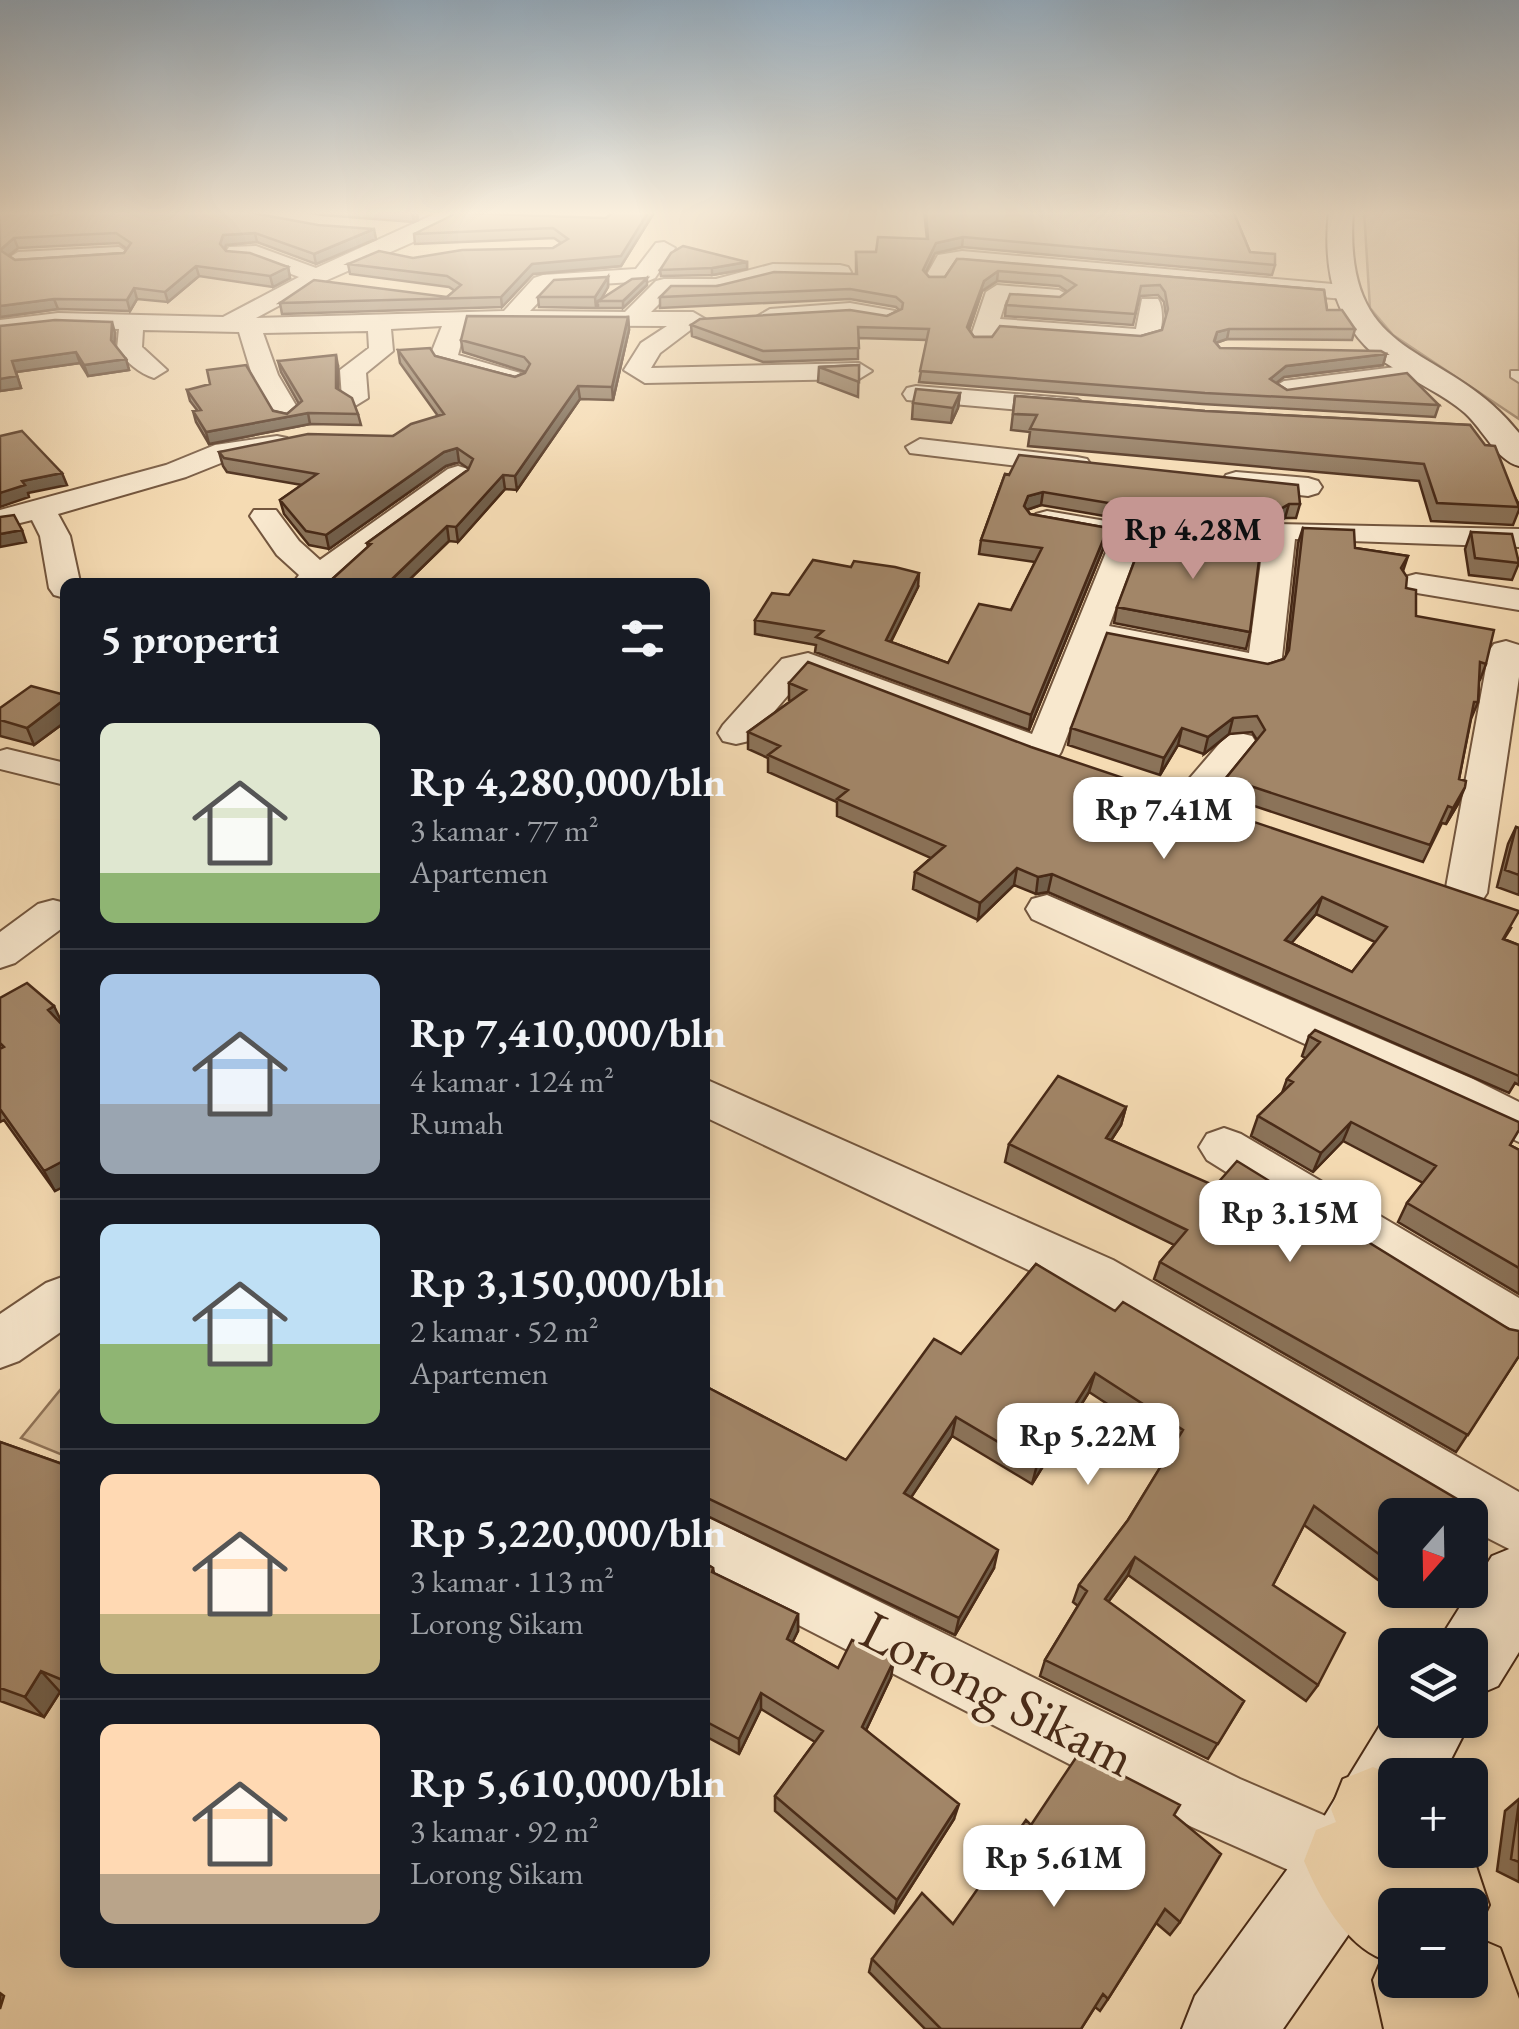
<!DOCTYPE html>
<html lang="id">
<meta charset="utf-8">
<style>
:root{--surface:#171b24;--page:#20242c;--text:#f1f3f6;--muted:#9ea1a6;--line:#363941;--accent:#c59692}
body{margin:0;font-family:"EB Garamond",serif;background:var(--page);color:var(--text);height:100vh;display:flex;flex-direction:column;font-size:38px;white-space:nowrap}
*{box-sizing:border-box;margin:0}
p{font-size:32px;color:var(--muted)}
.icon{flex:none;width:55px;height:55px;fill:none;stroke:currentColor;stroke-width:2;stroke-linecap:round;stroke-linejoin:round}
.map{position:relative;flex:1;overflow:hidden}
.drawer{position:absolute;left:60px;top:578px;width:650px;height:1390px;display:flex;flex-direction:column;background:var(--surface);border-radius:15px;box-shadow:0 5px 15px #0003}
.drawer>*{flex:none}
.needle{width:65px;rotate:200deg}
.buttons{position:absolute;left:1378px;top:1498px;display:grid;gap:20px}
.buttons a{display:grid;place-items:center;width:110px;height:110px;border-radius:15px;background:var(--surface);box-shadow:0 5px 15px #0003;font-size:50px}
.price{position:absolute;translate:-50% -85px;padding:0 22px;border-radius:20px;background:#fff;color:#222;font-size:32px;line-height:65px;filter:drop-shadow(0 2px 5px #0008)}
.price::after{content:'';position:absolute;left:50%;top:60px;width:30px;height:22px;margin-left:-15px;background:inherit;clip-path:polygon(0 0,100% 0,50% 100%)}
.price.current{background:var(--accent);color:#111}
ul{padding:0;list-style:none}
li{display:flex;align-items:center;gap:30px;height:250px;padding:0 40px}
li+li{border-top:2px solid var(--line)}
li span{display:grid;place-items:center;flex:none;width:280px;height:200px;border-radius:15px;color:#555}
li>.icon{margin-inline-start:auto}
span .icon{width:120px;height:120px;fill:#fffc;stroke-width:1}
li b{font-size:42px}
h2{display:flex;justify-content:space-between;align-items:center;height:120px;padding:0 40px;font-size:42px}
.map>svg:first-child{display:block}
.green{fill:#d8bd98;stroke:#907458;stroke-width:2.5}
.lines{fill:none;stroke-linecap:round;stroke-linejoin:round}
.lane-casing{stroke:#73563e;stroke-width:4}
.street-casing{stroke:#73563e;stroke-width:4}
.secondary-casing{stroke:#482a17;stroke-width:4}
.highway-casing{stroke:#482a17;stroke-width:4}
.lane{fill:#f8e8ce;fill-rule:evenodd}
.street{fill:#f8e8ce;fill-rule:evenodd}
.secondary{fill:#f8e8ce;fill-rule:evenodd}
.highway{fill:#f5dbb3;fill-rule:evenodd}
.wall{fill:#8b7359;stroke:#482a17;stroke-width:2.5;fill-rule:evenodd}
.shaded-wall{fill:#715e49;stroke:#482a17;stroke-width:2.5}
.building{fill:#a28668;stroke:#482a17;stroke-width:2.5;fill-rule:evenodd}
.labels{text-anchor:middle;stroke-width:8;stroke-linejoin:round;paint-order:stroke}
.near-street-label{font-size:55px;fill:#482a17;stroke:#f8e8ce}
</style>
<div class="map">
<svg width="1519" height="2029" viewBox="0 0 1519 2029">
<rect width="100%" height="100%" fill="#f5dbb3"/>
<filter id="stains"><feTurbulence type="fractalNoise" baseFrequency=".002" numOctaves="4"/><feColorMatrix values="0 0 0 0 .2 0 0 0 0 .09 0 0 0 0 .02 0 0 0 .5 -.17"/></filter>
<radialGradient id="worn" r=".72"><stop offset=".6" stop-color="#630" stop-opacity="0"/><stop offset="1" stop-color="#630" stop-opacity=".3"/></radialGradient>
<path class="green" d="M1364 211H1519V419L1393 335 1370 308Z
M65 1384V1456L21 1438Z"/>
<g class="lines">
<defs>
<path id="lane" d="M1511 371H1519V382L1511 377Z"/>
<path id="street" d="M441 211H466L429 235 325 281 256 318 504 311 534 278 543 275 636 269 656 243 664 242 675 248 655 278 648 281 553 287 530 311 625 312 656 281 664 279H716L773 264 840 265 848 267 851 272 848 277 773 278 716 293H670L651 312H693L705 319 660 353 651 368 859 363 872 371 859 379 645 383 624 370 641 343 667 326 466 325 458 355 524 374 528 379 524 384 515 387 438 365 432 351 442 326 391 329 393 351 366 373 368 398 355 406 342 398 340 370 369 348 368 331 263 333 278 375 301 414 288 422 279 420 252 375 239 332 143 330 142 347 167 370 154 378C140 374 125 361 117 349L119 329 58 327 0 334V320L58 313 223 317 299 277 253 259 229 257 226 252 229 247 256 246 316 268Z
M511 211 607 212 617 218 607 224 516 222 506 216Z
M119 247 130 254 127 259 18 266 7 259 18 252Z
M962 251 1344 285 1355 292 1344 299 962 265 954 266 944 283H928L925 278 938 255Z
M997 285 1059 290 1071 297 1059 304 1006 300 1000 319 1136 329 1142 299H1158C1164 308 1163 330 1157 339L1139 343 996 333 991 344H973L970 339 986 292Z
M850 303 895 311 899 316 887 323 850 317 770 323 758 316 770 309Z
M1427 363 1440 371 1436 376 1284 397 1271 389 1284 381Z
M916 386 1077 399 1090 407 1077 415 907 400 903 394 907 388Z
M277 436 287 438 291 444 287 450 231 459 186 477 58 514 70 536 80 582H65V598L54 595 49 588 40 536 32 520 0 528V510L166 465 215 445Z
M920 439 1077 457 1087 459 1091 465 1087 471 1077 473 910 453 906 447Z
M458 466 468 469 472 475 468 481 330 582H294L299 575 277 555 250 516 254 510H276L299 541 320 560 448 469Z
M1236 472 1308 478 1318 481 1322 487 1318 493 1308 496 1226 487 1222 481 1226 475Z
M1047 511 1217 540 1221 547 1217 554 1206 556 1139 545 1109 626 1249 653 1264 538 1276 524 1519 529V547L1295 539 1281 666 1276 673 1264 676 1102 645 1061 752 1056 760 1043 763 806 674 749 741 736 744 723 741 718 733 723 725 782 659 808 653 1032 734 1111 540 1036 526 1032 520 1036 514Z
M1416 574 1519 590V610L1405 591 1400 584 1405 577Z
M1506 641 1519 645V677L1487 893 1481 902 1466 906 1451 902 1445 893 1489 651 1494 644Z
M1239 733 1252 736 1257 744 1252 752C1232 776 1212 818 1177 809L1172 801 1177 793 1226 736Z
M7 749 65 763V785L0 769V751Z
M1047 895 1473 1079 1519 1102V1142L1032 919 1026 909 1032 899Z
M53 900 65 903V926L15 963 0 968V932L38 904Z
M705 1079 1113 1260 1519 1492V1554L1470 1529V1515H1447L1075 1292 705 1117Z
M1224 1128 1241 1134 1519 1298V1349L1500 1343 1207 1160 1199 1147 1207 1134Z
M65 1276V1329L19 1361 0 1368V1314L46 1283Z
M705 1516 1240 1779 1372 1836 1382 1861 1372 1886 1347 1896 1192 1827 705 1577Z"/>
<path id="secondary" d="M1329 211H1353C1342 367 1445 339 1519 433V466C1497 461 1483 429 1465 413 1443 394 1416 383 1392 367 1336 333 1322 273 1329 211Z
M1519 1545V1652L1498 1686 1470 1698V1645H1436L1492 1556Z
M1395 1701V1720H1471L1443 1775H1395V1850H1400L1378 1892 1283 2029H1182L1195 1996 1316 1830Z"/>
<path id="highway" d="M1373 1767 1395 1776V1850L1470 1848 1489 1905 1474 1937 1500 1948 1519 1999V2029H1384L1373 1980 1382 1959C1345 1944 1319 1897 1304 1861L1316 1830 1336 1822 1331 1809 1343 1779ZM1395 1905H1470V1980H1395Z"/>
</defs>
<use href="#lane" class="lane-casing"/>
<use href="#street" class="street-casing"/>
<use href="#secondary" class="secondary-casing"/>
<use href="#highway" class="highway-casing"/>
<use href="#lane" class="lane"/>
<use href="#street" class="street"/>
<use href="#secondary" class="secondary"/>
<use href="#highway" class="highway"/>
</g>
<path class="wall" d="M0 211 51 216 376 239 316 264 257 242 226 245 225 249 226 251 288 267 290 278 273 287 199 276 168 302 137 299 130 311 58 309 0 317ZM119 243 127 249 124 253 15 260 9 256 18 248Z
M299 211H415L418 220 414 222 322 215Z
M611 211H655L621 266 533 274 502 307 282 314 280 303 447 297 455 291 449 287 350 274 348 264 553 248 561 243 554 238 415 244 414 234 606 218 613 212Z
M924 211H1233L1250 252 1275 265 1272 275 962 247 935 253 925 273 929 277H945L957 259 1324 290 1327 310 1355 329 1352 340 1227 339 1216 343 1220 348 1386 354 1383 365 1284 377 1276 383 1287 390 1439 405 1435 417 1202 404 919 382 927 340 858 338V359L763 362 692 336 691 325 887 316 899 310 896 307 850 299 660 308V297L717 286 856 274V252H876L927 239ZM997 281 1059 286 1068 292 1060 297 1006 305 1005 316 1133 325 1140 296 1158 295 1164 302 1166 317 1162 330 1141 336 974 337 969 330 982 291Z
M747 262V269L712 275 661 276 660 270Z
M608 277V287L601 299 647 285 623 308H598V304L596 308 539 307 538 297Z
M628 317 629 330 613 400 580 399 517 490 505 489 458 542 449 541 407 582H329L368 547 367 543 469 469 459 462 446 466 329 549 309 545 284 514 280 500 302 485 227 472 223 466 219 452 393 436 438 416 400 363 398 350 435 356 515 377 526 372 463 352 461 340Z
M0 326 115 333 114 345 126 359 129 370 88 376 80 363 16 372 21 388 0 391Z
M278 361 338 366V389L358 414 361 425 310 424 209 444 196 422 193 411 197 410 190 401 187 390 287 414 299 404 281 372Z
M859 365 858 397 818 382 819 367Z
M960 393 958 408 951 423 912 419 913 403Z
M1015 396 1205 411 1470 425 1519 504V510L1513 525 1431 521 1419 481 1028 446 1030 432 1011 430Z
M1005 474 1300 504 1296 518H1285L1266 529 1260 543 1041 505 1027 510 1030 514 1108 528 1106 542 1029 730 815 652 816 645 755 634V620L789 595 918 587 891 642 948 663 1011 610 1035 562 979 554 981 540Z
M1303 528 1355 548 1408 556 1403 571 1406 588 1416 616 1486 664 1480 680H1479L1478 702 1471 719 1459 779 1458 804 1446 824 1442 823 1423 862 1221 795 1226 778 1257 740 1252 732 1229 734 1204 754 1178 745 1160 775 1068 745 1071 728 1284 659 1286 656 1298 543Z
M1471 532 1519 563 1512 580 1469 575 1465 549Z
M1117 607 1250 632 1246 649 1114 623Z
M789 683 1511 928 1504 939 1519 945V1085L1515 1083 1509 1093 1048 892 1036 894 1014 885 978 920 913 889 915 872 931 858 837 816V802L768 772V758L748 749V732L791 701 789 700ZM1316 914 1375 942 1352 972 1291 943Z
M65 695V722L34 745 0 736V720Z
M1516 827 1519 828V895L1497 887 1508 844Z
M0 998 55 1191 4 1120 0 1122Z
M1309 1036 1519 1150V1294L1398 1222 1407 1203 1423 1183 1343 1141 1313 1172 1251 1136 1258 1116 1282 1093 1287 1079 1305 1058 1302 1056Z
M1126 1107 1121 1125 1111 1140 1509 1329 1519 1356 1456 1452 1154 1279 1160 1262 1174 1245 1005 1162 1009 1144Z
M1036 1264 1395 1515V1589L1393 1591 1304 1525 1273 1585 1318 1685 1306 1701 1128 1575 1108 1602 1244 1701 1208 1759 1040 1676 1045 1660 1078 1606 1073 1602 1079 1585 1128 1520 1173 1447 1089 1392 1032 1484 952 1436 911 1497 994 1568 955 1635 705 1515V1386L846 1460 961 1354Z
M0 1442 65 1465V1694L60 1692 44 1717 0 1701Z
M705 1563 713 1568 714 1573 798 1614V1631L792 1642 838 1668 891 1677 866 1730 954 1819 894 1913 775 1811V1796L815 1742 761 1709 739 1754 705 1736Z
M1519 1799V1882L1497 1871 1505 1811Z
M1174 1815 1180 1922 1170 1935 1156 1923 1108 1999 1100 2011 1095 2007 1081 2029H925L869 1972 872 1959 953 1924 1031 1825Z"/>
<path class="shaded-wall" d="M412 211H417L418 220 414 222Z
M649 211H655L621 266 533 274 502 307 501 297 532 264Z
M374 229 376 239 316 264 314 254Z
M255 233 257 242 226 245 223 254 220 244 223 235Z
M963 237 962 247 935 253 922 280 923 270 936 243Z
M14 238 18 248 3 260 0 250Z
M747 262V269L712 275V268Z
M196 266 199 276 168 302 165 292Z
M288 267 290 278 273 287 270 276Z
M998 271 997 281 982 291 966 338 967 327 984 281Z
M608 277V287L600 301H598L596 308 595 297Z
M647 278V285L623 308V301Z
M134 288 137 299 130 311 127 300Z
M54 299 58 309 0 317V306Z
M628 317 629 330 613 400 612 387Z
M112 322 115 333 114 351 111 340Z
M1229 329 1227 339 1215 343 1212 352 1217 332Z
M76 352 80 363 16 372 21 388 0 391V379L12 361Z
M1386 354 1383 365 1284 377 1267 390 1270 379 1286 366Z
M336 355 338 366V398L336 388Z
M126 359 129 370 88 376 84 365Z
M578 386 580 399 517 490 515 476Z
M960 393 958 408 951 423 953 408Z
M308 413 310 424 209 444 206 432Z
M457 448 459 462 446 466 329 549 326 535 444 452Z
M62 473 67 485 28 493 29 497 0 507V493L22 481Z
M503 475 505 489 458 542 456 527Z
M1043 492 1041 505 1026 510 1024 506 1028 496Z
M1289 504 1285 518 1266 529 1260 543 1270 515Z
M447 526 449 541 407 582H389Z
M1108 528 1106 542 1029 730 1031 715Z
M22 530 26 542 0 547V534Z
M919 573 918 587 884 655 886 640Z
M65 699V722L34 745 27 728Z
M1233 718 1229 734 1204 754 1208 737Z
M1182 728 1178 745 1160 775 1164 758Z
M1465 787 1458 804 1446 824 1453 808Z
M1017 868 1014 885 978 920 980 903Z
M1052 874 1048 892 1036 894 1038 877Z
M1322 897 1316 914 1279 958 1285 940Z
M54 1006 64 1027 48 1010Z
M1126 1107 1121 1125 1101 1156 1106 1138Z
M1351 1122 1343 1141 1313 1172 1321 1153Z
M65 1160V1186L55 1191 44 1171Z
M1095 1373 1089 1392 1032 1484 1037 1465Z
M956 1417 952 1436 902 1511 904 1493Z
M998 1550 994 1568 955 1635 959 1618Z
M1135 1557 1128 1575 1098 1616 1105 1599Z
M798 1614V1631L786 1656 787 1639Z
M894 1660 891 1677 860 1743 862 1727Z
M41 1671 60 1692 44 1717 25 1697Z
M761 1693V1709L739 1754V1739Z
M959 1804 954 1819 894 1913 897 1900Z
M0 1993 4 1996 0 2009Z"/>
<path class="building" d="M0 211H43L51 216 71 211H242L318 225 374 229 314 254 255 233 223 235 220 244 226 251 250 253 288 267 270 276 196 266 165 292 134 288 127 300 54 299 0 306ZM116 233 131 243 124 253 15 260 0 250 14 238Z
M615 211H649L621 256 532 264 501 297 280 303 314 280 447 297 461 285 447 276 348 264 379 251 413 258 462 250 553 248 568 239 553 228 414 234 457 213 606 218Z
M926 211H1233L1250 252 1275 254V265L963 237 936 243 923 270 929 277H945L957 259H963L1324 290 1327 310H1342L1355 329H1229L1217 332 1214 341 1220 348 1381 351 1386 354 1286 366 1270 379 1287 390 1407 373 1439 405 1205 393 920 371 929 329 858 327 859 348 763 351 691 325 700 319 850 310 887 316 902 309 903 303 896 297 850 289 660 297 671 286H717L774 272 857 274 856 252H876L878 237 928 239ZM998 271 1061 276 1076 285 1060 297 1010 294 1006 305 1135 314 1141 286 1160 285 1165 292 1168 309 1162 330 1141 336 1000 326 992 337H974L967 327 984 281Z
M683 246 747 262 712 268 660 270 671 253Z
M608 277 595 297H538L554 280Z
M647 278 623 301H598L632 279Z
M467 316 628 317 612 387 578 386 515 476 503 475 456 527 447 526 389 582H329L371 544 367 543 468 470 473 459 457 448 444 452 326 535 306 531 280 500 317 474 224 458 219 452 308 434 393 436 411 424 444 414 398 350 430 348 435 356 515 377 525 373 530 364 524 357 461 340Z
M55 320 112 322 111 340 126 359 84 365 76 352 12 361 17 376 0 379V326Z
M336 355V388L352 398 358 414 308 413 206 432 193 411 201 410 187 390 210 384 207 370 246 365 273 411 287 414 302 401 278 361Z
M859 365V382L819 367Z
M916 389 960 393 953 408 913 403Z
M1015 396 1205 411 1470 425 1485 445 1495 446 1519 507 1437 503 1424 464 1030 429 1037 415 1013 414Z
M22 431 62 473 22 481 25 485 0 493V436Z
M1019 455 1298 485 1300 504H1289L1270 515 1264 529 1043 492 1028 496 1024 506 1030 514 1108 528 1031 715 816 637 823 631 755 620 772 593 789 595 813 560 851 567 854 561 895 567 919 573 886 640 948 663 979 604 1011 610 1042 548 981 540 1005 474 1009 475Z
M14 515 22 530 0 534V517Z
M1303 528 1354 530 1355 548 1408 556 1401 568 1407 577 1406 588 1416 590V616L1494 630 1486 664 1480 662 1478 702H1474L1459 779 1466 781 1465 787 1453 808 1448 806 1430 845 1226 778 1265 730 1257 716 1233 718 1208 737 1182 728 1164 758 1071 728 1107 633 1268 664 1284 659 1289 650Z
M1471 532 1512 534 1519 563 1475 558Z
M1145 533 1260 552 1250 632 1117 607Z
M808 662 1031 747 1519 911 1503 939 1519 945V1076L1052 874 1038 877 1017 868 980 903 915 872 945 846 837 799 848 790 768 755 780 746 748 732 806 690 789 683ZM1322 897 1387 927 1352 972 1285 940Z
M31 686 65 695V699L27 728 0 720V708Z
M1516 827 1519 828V875L1505 870Z
M27 983 54 1006 48 1010 65 1028V1160L44 1171 0 1109V1049L4 1047 0 1043V998Z
M1315 1030 1519 1122V1130L1510 1145 1519 1150V1268L1407 1203 1436 1166 1351 1122 1321 1153 1258 1116 1293 1082 1287 1079 1320 1042 1309 1036Z
M1058 1076 1126 1107 1106 1138 1215 1186 1237 1161 1509 1329 1519 1331V1356L1468 1435 1160 1262 1187 1230 1009 1144Z
M1036 1264 1115 1311 1123 1302 1457 1499 1446 1515H1395V1566L1314 1506 1273 1585 1345 1633 1318 1685 1135 1557 1105 1599 1244 1701 1218 1744 1045 1660 1087 1591 1079 1585 1128 1520 1183 1430 1095 1373 1037 1465 956 1417 904 1493 998 1550 959 1618 705 1497V1386L846 1460 934 1339 961 1354Z
M0 1442 65 1465V1681L41 1671 25 1697 0 1688Z
M705 1563 713 1568 712 1572 798 1614 787 1639 838 1668 852 1640 894 1660 862 1727 959 1804 897 1900 775 1796 823 1731 761 1693 739 1739 705 1721Z
M1079 1753 1180 1805 1174 1815 1221 1854 1180 1922 1165 1909 1108 1999 1103 1994 1081 2029H941L872 1959 922 1893 953 1924 1026 1820 1031 1825Z
M1519 1802V1862L1511 1859Z"/>
<linearGradient id="sky" x2="0" y2="1"><stop stop-color="#95acbe"/><stop offset="0.43" stop-color="#faefdd"/><stop offset="1" stop-color="#faefdd" stop-opacity="0"/></linearGradient>
<rect width="1519" height="495" fill="url(#sky)"/>
<g class="labels">
<g class="near-street-label">
<text transform="translate(998 1693) rotate(27)" y="19">Lorong Sikam</text>
</g>
</g>
<rect width="100%" height="100%" filter="url(#stains)"/>
<rect width="100%" height="100%" fill="url(#worn)"/>
</svg>
<div class="buttons">
<a><svg class="needle" viewBox="-14 -14 28 28"><path d="M0-13l5 13h-10z" fill="#e53935"/><path d="M0 13l5-13h-10z" fill="#9ea1a6"/></svg></a>
<a><svg class="icon" aria-label="layers" viewBox="0 0 24 24"><path d="M12 4l9 5-9 5-9-5zM3 14l9 5 9-5"/></svg></a>
<a>+</a>
<a>−</a>
</div>
<b class="price current" style="left:1193px;top:582px">Rp 4.28M</b>
<b class="price" style="left:1164px;top:862px">Rp 7.41M</b>
<b class="price" style="left:1290px;top:1265px">Rp 3.15M</b>
<b class="price" style="left:1088px;top:1488px">Rp 5.22M</b>
<b class="price" style="left:1054px;top:1910px">Rp 5.61M</b>
<section class="drawer">
<h2>5 properti<svg class="icon" aria-label="filters" viewBox="0 0 24 24"><path d="M4 7h16M4 17h16"/><circle cx="9" cy="7" r="2"/><circle cx="15" cy="17" r="2"/></svg></h2>
<ul>
<li><span style="background:linear-gradient(#dfe7d0 75%,#8fb573 0)"><svg class="icon" aria-label="home" viewBox="0 0 24 24"><path d="M3 11l9-7 9 7M6 9v11h12V9"/></svg></span><div><b>Rp 4,280,000/bln</b><p>3 kamar · 77 m²</p><p>Apartemen</p></div></li>
<li><span style="background:linear-gradient(#a9c7e8 65%,#9aa5b1 0)"><svg class="icon" aria-label="home" viewBox="0 0 24 24"><path d="M3 11l9-7 9 7M6 9v11h12V9"/></svg></span><div><b>Rp 7,410,000/bln</b><p>4 kamar · 124 m²</p><p>Rumah</p></div></li>
<li><span style="background:linear-gradient(#bfe0f5 60%,#8fb573 0)"><svg class="icon" aria-label="home" viewBox="0 0 24 24"><path d="M3 11l9-7 9 7M6 9v11h12V9"/></svg></span><div><b>Rp 3,150,000/bln</b><p>2 kamar · 52 m²</p><p>Apartemen</p></div></li>
<li><span style="background:linear-gradient(#ffd9b3 70%,#c2b280 0)"><svg class="icon" aria-label="home" viewBox="0 0 24 24"><path d="M3 11l9-7 9 7M6 9v11h12V9"/></svg></span><div><b>Rp 5,220,000/bln</b><p>3 kamar · 113 m²</p><p>Lorong Sikam</p></div></li>
<li><span style="background:linear-gradient(#ffd9b3 75%,#b9a48a 0)"><svg class="icon" aria-label="home" viewBox="0 0 24 24"><path d="M3 11l9-7 9 7M6 9v11h12V9"/></svg></span><div><b>Rp 5,610,000/bln</b><p>3 kamar · 92 m²</p><p>Lorong Sikam</p></div></li>
</ul>
</section>
</div>
